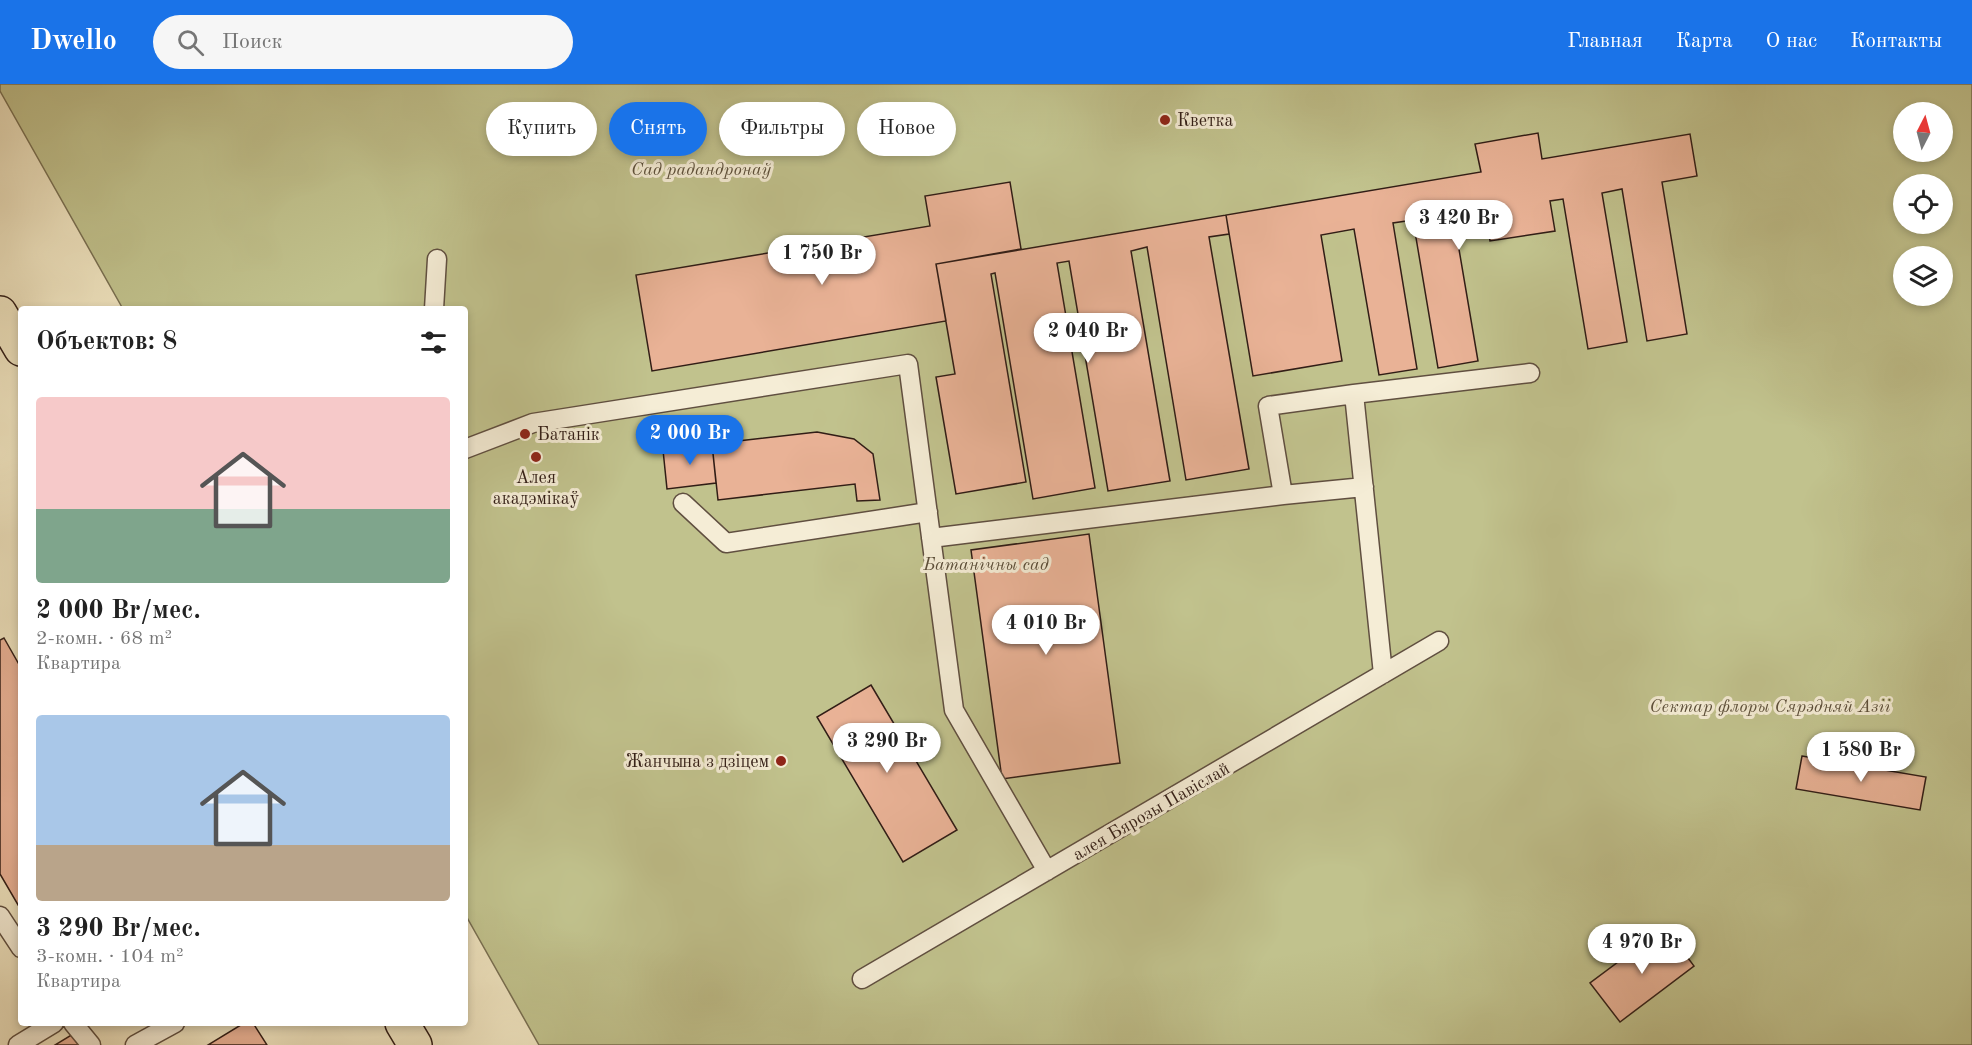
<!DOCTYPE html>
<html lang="ru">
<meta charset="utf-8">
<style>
:root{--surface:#fff;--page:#f6f6f6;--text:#222;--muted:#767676;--accent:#1a73e8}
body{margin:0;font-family:"Old Standard TT",serif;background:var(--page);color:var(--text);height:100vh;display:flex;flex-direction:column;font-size:22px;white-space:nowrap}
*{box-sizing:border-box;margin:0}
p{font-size:20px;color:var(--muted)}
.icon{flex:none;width:33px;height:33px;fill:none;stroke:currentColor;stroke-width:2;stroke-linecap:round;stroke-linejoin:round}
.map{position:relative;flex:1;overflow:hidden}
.panel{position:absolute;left:18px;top:222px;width:450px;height:720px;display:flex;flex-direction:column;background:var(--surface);border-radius:6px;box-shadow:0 3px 9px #0003}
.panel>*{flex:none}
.hud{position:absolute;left:486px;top:18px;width:570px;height:54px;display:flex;gap:12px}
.needle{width:39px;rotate:6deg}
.fabs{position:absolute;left:1893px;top:18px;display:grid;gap:12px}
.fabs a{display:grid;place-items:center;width:60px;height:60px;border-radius:50%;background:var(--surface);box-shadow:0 3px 9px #0003;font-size:30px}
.price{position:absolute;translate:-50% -51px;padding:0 14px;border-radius:21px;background:#fff;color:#222;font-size:20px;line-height:39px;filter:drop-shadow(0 2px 3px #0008)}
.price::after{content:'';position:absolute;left:50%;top:36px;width:18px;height:14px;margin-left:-9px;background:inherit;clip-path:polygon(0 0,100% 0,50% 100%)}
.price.selected{background:var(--accent);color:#fff}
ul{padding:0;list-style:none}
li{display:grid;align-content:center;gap:12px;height:318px;padding:0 18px}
li span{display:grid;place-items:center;height:186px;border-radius:6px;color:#555}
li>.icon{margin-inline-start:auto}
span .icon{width:108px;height:108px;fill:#fffc;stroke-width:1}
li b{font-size:26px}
h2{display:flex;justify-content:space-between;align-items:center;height:72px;padding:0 18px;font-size:26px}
.pill{padding:0 21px;border-radius:27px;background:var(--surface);box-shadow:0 3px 9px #0003;font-size:21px;line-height:54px}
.pill.selected{background:var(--accent);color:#fff}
header{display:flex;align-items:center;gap:36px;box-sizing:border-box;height:84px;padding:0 30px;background:var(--accent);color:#fff}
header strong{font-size:28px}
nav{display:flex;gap:33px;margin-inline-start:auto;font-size:21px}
.search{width:420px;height:54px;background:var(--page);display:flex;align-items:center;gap:15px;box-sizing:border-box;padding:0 21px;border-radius:33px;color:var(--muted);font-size:22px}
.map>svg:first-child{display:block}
.green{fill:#c1c28d;stroke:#797052;stroke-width:1.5;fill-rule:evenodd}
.building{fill:#e9b296;stroke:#311d16;stroke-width:1.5}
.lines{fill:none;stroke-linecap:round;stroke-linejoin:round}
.service-casing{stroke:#604f40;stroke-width:21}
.primary-casing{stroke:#311d16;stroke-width:36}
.service{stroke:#f5edd6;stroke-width:18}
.primary{stroke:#efe4c0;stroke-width:33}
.poi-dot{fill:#8f2418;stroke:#f5edd6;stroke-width:2}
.labels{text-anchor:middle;stroke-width:6;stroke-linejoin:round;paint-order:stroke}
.poi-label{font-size:18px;fill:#311d16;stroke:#f5edd6;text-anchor:start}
.park-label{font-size:18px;font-style:italic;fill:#5c4f3a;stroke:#f5edd6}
.street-label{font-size:18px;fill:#311d16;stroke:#f5edd6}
</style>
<header>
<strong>Dwello</strong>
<div class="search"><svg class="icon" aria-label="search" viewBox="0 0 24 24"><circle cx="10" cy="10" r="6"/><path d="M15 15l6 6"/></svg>Поиск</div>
<nav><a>Главная</a><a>Карта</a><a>О нас</a><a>Контакты</a></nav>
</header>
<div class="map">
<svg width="1972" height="961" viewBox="0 0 1972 961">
<rect width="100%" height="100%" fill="#efe4c0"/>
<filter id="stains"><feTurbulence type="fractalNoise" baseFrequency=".00333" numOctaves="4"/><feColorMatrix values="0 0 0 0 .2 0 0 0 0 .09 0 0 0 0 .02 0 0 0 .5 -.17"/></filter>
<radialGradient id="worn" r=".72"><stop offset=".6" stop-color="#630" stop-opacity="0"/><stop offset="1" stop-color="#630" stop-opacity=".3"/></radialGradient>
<path class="green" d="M0 0H1972V961H539L465 830V225H123L0 7ZM1904 28H1942V68H1904ZM1904 100H1942V140H1904ZM1904 172H1942V212H1904Z"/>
<path class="building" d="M1538 49 1542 75 1690 50 1697 92 1662 98 1687 250 1647 257 1622 105 1602 109 1627 258 1588 265 1563 115 1550 117 1555 147 1490 157 1485 124 1453 130 1478 277 1438 284 1413 136 1393 139 1417 285 1379 291 1354 145 1321 151 1342 277 1253 292 1226 131 1481 88 1475 60Z
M1010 98 1021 165 936 180 946 237 652 287 636 191 930 142 925 112Z
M1226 131 1229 150 1209 153 1249 385 1186 396 1147 163 1131 167 1170 397 1108 407 1069 177 1057 179 1095 404 1033 415 995 189 991 190 1026 398 956 410 936 293 955 290 936 180Z
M817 348 854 355 873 370 880 416 857 417 855 400 718 416 712 360Z
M712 360 716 399 667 405 663 366Z
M1089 450 1120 679 1002 695 971 466Z
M4 554 21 584V826L0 790V556Z
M871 601 957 746 903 778 817 633Z
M1802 672 1926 693 1920 726 1796 705Z
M1665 843 1694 882 1620 938 1590 899Z
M244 939H253L267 961H208Z
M73 950 80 961H55Z"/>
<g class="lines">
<defs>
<path id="service" d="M434 225 437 175
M1354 310 1530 289
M465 365 533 339 908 280 954 626 1047 787
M1283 411 1364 403
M683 419 726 459 928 428
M931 454 1283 411 1268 322 1354 310 1383 590
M0 832 21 864
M862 895 1439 557
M73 939 91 961
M18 961 54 939
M135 961 175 939"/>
<path id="primary" d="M0 229 21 265
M402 939 415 961"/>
</defs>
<use href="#service" class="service-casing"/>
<use href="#primary" class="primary-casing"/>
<use href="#service" class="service"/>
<use href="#primary" class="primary"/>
</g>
<g class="poi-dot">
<circle cx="1165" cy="36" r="6"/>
<circle cx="525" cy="350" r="6"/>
<circle cx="536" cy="373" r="6"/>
<circle cx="781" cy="677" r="6"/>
</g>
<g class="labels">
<g class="poi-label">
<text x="1177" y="42">Кветка</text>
<text x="537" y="356">Батанік</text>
<text x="536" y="399" text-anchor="middle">Алея<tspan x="536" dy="21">акадэмікаў</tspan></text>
<text x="769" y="683" text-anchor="end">Жанчына з дзіцем</text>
</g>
<g class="park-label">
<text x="701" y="91">Сад радандронаў</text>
<text x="986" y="486">Батанічны сад</text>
<text x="1770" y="628">Сектар флоры Сярэдняй Азіі</text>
</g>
<g class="street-label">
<text transform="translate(1151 727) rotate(-30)" y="6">алея Бярозы Павіслай</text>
</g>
</g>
<rect width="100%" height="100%" filter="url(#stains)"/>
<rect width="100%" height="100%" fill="url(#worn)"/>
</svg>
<div class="fabs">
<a><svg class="needle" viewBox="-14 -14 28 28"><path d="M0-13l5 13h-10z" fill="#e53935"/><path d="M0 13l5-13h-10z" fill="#767676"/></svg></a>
<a><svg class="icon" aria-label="locate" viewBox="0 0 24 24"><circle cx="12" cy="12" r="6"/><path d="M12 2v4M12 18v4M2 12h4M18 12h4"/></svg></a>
<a><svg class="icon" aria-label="layers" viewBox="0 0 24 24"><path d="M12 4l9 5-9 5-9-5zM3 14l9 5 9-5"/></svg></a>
</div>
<b class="price" style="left:1459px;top:167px">3 420 Br</b>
<b class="price" style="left:822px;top:202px">1 750 Br</b>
<b class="price" style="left:1088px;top:280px">2 040 Br</b>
<b class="price selected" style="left:690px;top:382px">2 000 Br</b>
<b class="price" style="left:1046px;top:572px">4 010 Br</b>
<b class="price" style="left:887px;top:690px">3 290 Br</b>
<b class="price" style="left:1861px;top:699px">1 580 Br</b>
<b class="price" style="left:1642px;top:891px">4 970 Br</b>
<div class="hud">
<a class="pill">Купить</a>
<a class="pill selected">Снять</a>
<a class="pill">Фильтры</a>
<a class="pill">Новое</a>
</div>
<section class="panel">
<h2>Объектов: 8<svg class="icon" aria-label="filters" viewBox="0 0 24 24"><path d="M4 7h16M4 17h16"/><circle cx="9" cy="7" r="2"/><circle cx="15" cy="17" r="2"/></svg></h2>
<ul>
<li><span style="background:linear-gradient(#f6c9c9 60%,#7fa58c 0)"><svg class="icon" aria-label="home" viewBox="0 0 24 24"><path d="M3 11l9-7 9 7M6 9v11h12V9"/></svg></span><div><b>2 000 Br/мес.</b><p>2-комн. · 68 m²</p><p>Квартира</p></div></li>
<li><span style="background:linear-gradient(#a9c7e8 70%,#b9a48a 0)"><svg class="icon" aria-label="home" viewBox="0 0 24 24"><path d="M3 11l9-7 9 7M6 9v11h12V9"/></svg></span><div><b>3 290 Br/мес.</b><p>3-комн. · 104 m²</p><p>Квартира</p></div></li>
</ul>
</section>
</div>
